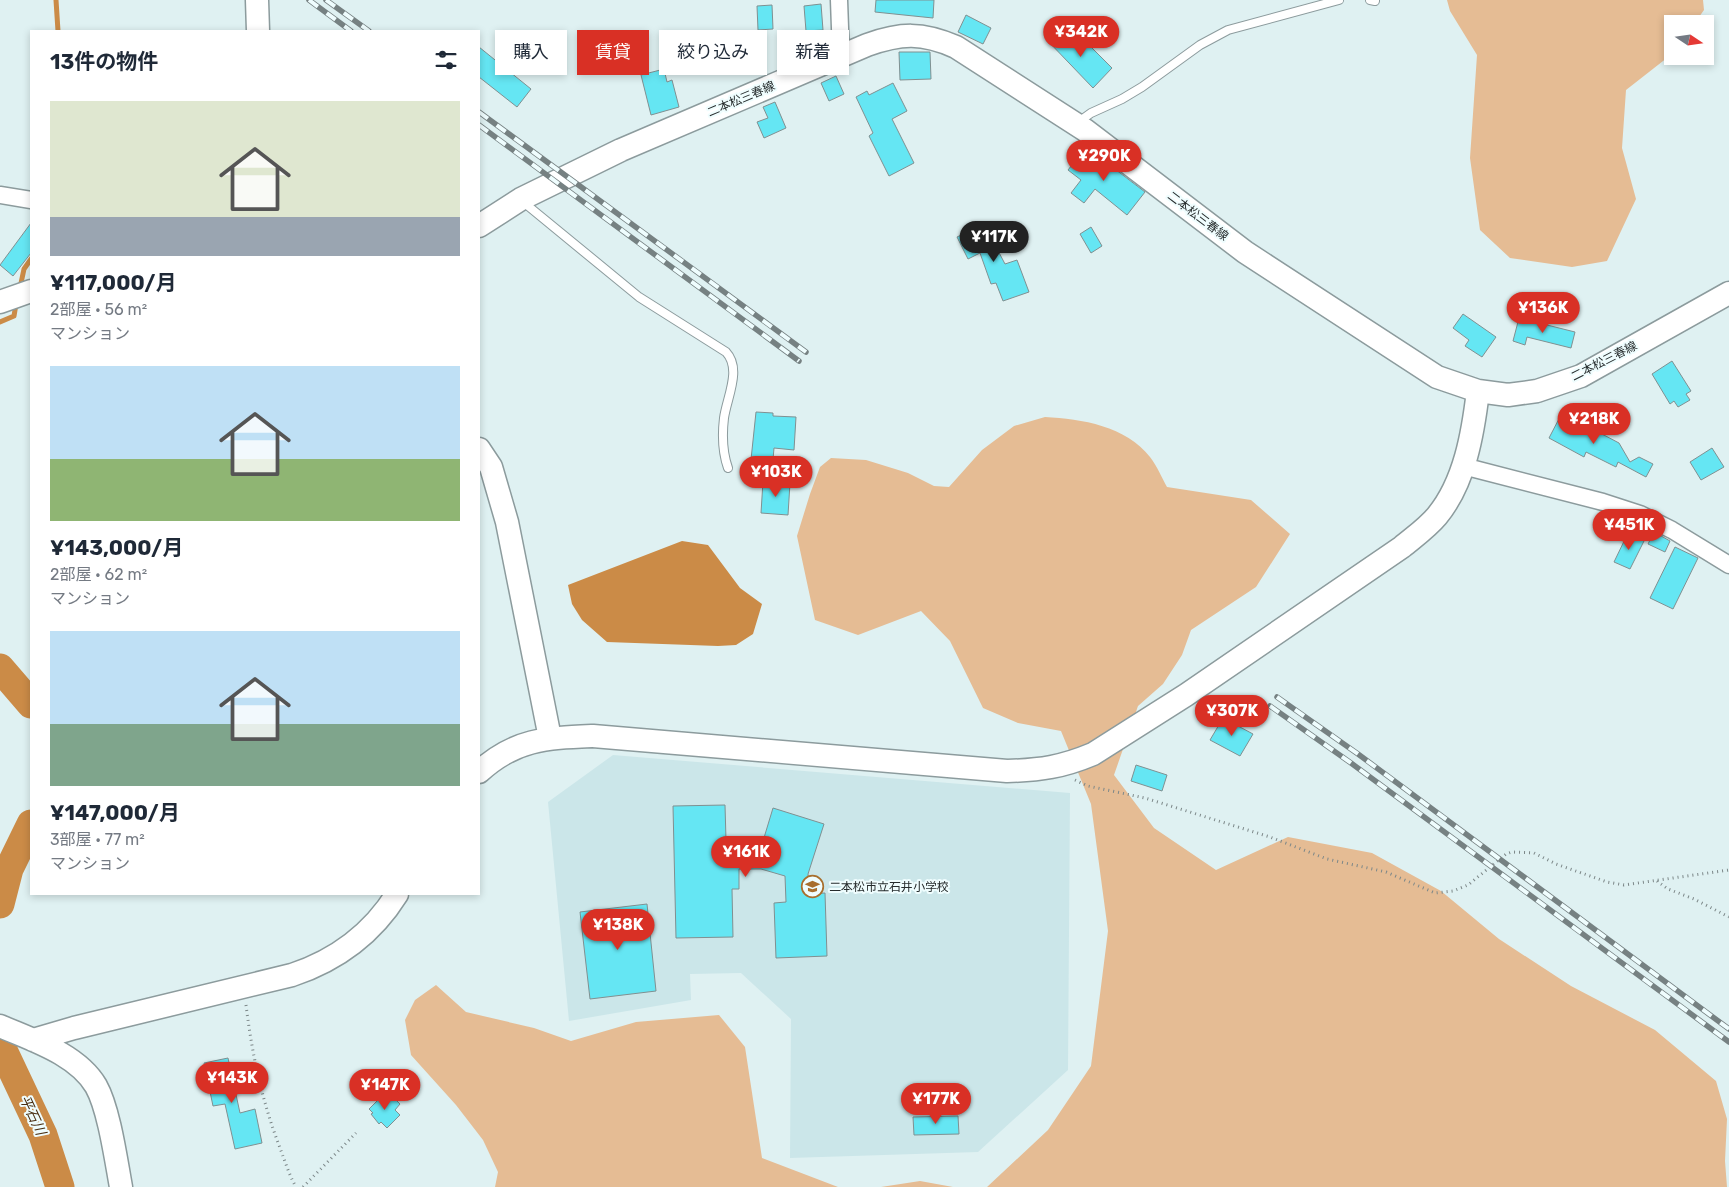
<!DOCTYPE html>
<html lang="ja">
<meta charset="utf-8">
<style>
:root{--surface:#fff;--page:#f6f6f7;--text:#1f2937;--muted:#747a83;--accent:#d93025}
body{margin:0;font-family:Rubik,"Noto Sans JP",sans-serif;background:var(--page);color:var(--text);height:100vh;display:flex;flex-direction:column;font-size:19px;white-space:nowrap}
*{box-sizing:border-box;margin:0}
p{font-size:16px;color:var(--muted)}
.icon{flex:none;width:28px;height:28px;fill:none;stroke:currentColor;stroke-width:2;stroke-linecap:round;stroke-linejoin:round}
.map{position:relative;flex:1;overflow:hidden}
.sheet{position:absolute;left:30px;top:30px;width:450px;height:865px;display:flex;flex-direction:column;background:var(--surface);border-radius:0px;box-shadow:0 2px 8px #0003}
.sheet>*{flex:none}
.banner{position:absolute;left:495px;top:30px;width:475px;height:45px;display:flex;gap:10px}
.needle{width:32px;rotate:103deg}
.controls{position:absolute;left:1664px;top:15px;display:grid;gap:10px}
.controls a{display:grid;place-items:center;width:50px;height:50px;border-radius:0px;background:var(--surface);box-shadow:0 2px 8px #0003;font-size:25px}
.price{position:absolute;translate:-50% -42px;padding:0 11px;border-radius:18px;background:var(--accent);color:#fff;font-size:16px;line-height:32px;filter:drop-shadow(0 1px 2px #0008)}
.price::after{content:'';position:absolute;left:50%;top:30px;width:15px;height:11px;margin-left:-8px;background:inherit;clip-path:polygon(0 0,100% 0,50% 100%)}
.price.selected{background:#222;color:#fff}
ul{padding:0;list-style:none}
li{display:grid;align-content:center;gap:10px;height:265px;padding:0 20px}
li span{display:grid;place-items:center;height:155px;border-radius:0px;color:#555}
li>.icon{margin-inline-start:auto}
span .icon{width:90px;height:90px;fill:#fffc;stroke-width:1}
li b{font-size:21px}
h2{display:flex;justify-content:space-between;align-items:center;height:60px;padding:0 20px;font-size:21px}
.pill{padding:0 18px;border-radius:0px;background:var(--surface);box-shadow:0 2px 8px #0003;font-size:18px;line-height:45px}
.pill.selected{background:var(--accent);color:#fff}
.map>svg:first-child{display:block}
.built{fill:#cbe6e9}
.green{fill:#e5bc94}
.water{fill:#cb8b47}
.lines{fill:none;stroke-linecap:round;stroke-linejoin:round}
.stream{stroke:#cb8b47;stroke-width:5}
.river{stroke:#cb8b47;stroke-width:29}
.building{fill:#65e6f3;stroke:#809091}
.lane-casing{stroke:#8c9b9d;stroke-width:10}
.street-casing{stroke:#8c9b9d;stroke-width:19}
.secondary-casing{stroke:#8c9b9d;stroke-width:25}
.path{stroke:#7c8788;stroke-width:3;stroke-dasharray:1 4;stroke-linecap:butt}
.lane{stroke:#fff;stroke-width:8}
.street{stroke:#fff;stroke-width:16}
.secondary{stroke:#fff;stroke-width:22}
.rail-casing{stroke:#768182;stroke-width:5.5}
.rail{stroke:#effdfe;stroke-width:4;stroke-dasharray:11;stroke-linecap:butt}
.labels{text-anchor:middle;stroke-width:4;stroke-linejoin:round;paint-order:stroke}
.street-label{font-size:12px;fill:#252b2c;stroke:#effdfe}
.poi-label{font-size:12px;fill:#252b2c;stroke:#effdfe;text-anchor:start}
.water-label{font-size:14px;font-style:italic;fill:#4a2f12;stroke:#effdfe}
</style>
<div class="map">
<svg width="1729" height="1187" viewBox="0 0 1729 1187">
<rect width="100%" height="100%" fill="#dff1f2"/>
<path class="built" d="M613 755 1070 793 1068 1070 978 1152 790 1158 791 1019 741 973 690 974 691 1000 569 1021 548 802Z"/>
<path class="green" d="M1447 0H1703L1704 10 1694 24H1672V54L1626 90 1622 148 1636 199 1607 261 1572 267 1510 258 1480 230 1470 158 1477 55 1450 11Z
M1045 417C1082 419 1126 426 1150 457 1157 466 1162 478 1167 487L1251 500 1290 534 1256 587 1191 630 1182 655 1163 684 1138 706 1114 775 1154 828 1216 870 1288 837 1372 853 1441 891 1499 939 1571 986 1655 1030 1716 1081 1727 1119 1725 1161 1727 1187H987L1048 1130 1091 1066 1108 931 1091 804 1061 731 1018 723 983 708 950 641 921 611 858 635 815 620 797 536 810 494 820 467 831 458 866 460 908 473 934 486 949 487 982 450 1014 426Z
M436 985 466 1012 534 1028 571 1041 636 1022 719 1015 745 1047 762 1158 838 1187H495L498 1172 483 1140 456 1105 411 1055 405 1020 415 1000Z
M920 1181 953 1187H881Z"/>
<path class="water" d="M682 541 708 545 740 588 762 604 753 634 736 645 718 646 607 642 582 620 572 604 568 585Z"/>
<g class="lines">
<path class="stream" d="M56 0 58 31
M20 288 24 269 31 259
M0 322 14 316 16 304"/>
<path class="river" d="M0 668 31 704
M0 904 9 869 31 824
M0 1044 43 1135 60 1187"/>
</g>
<path class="building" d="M876 0H934L933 18 875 12Z
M821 4 823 30 806 31 804 6Z
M772 5 773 29 758 30 757 6Z
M966 15 991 28 983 44 958 32Z
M1056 29 1067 41 1074 35 1084 44 1086 42 1112 68 1093 88 1046 39Z
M479 47 531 89 517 107 479 77Z
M899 52H930L931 79 900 80Z
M664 69 667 82 672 80 679 107 651 115 641 75Z
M836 76 844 94 829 101 821 83Z
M893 83 907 111 892 119 914 163 889 176 869 136 873 133 856 97 867 91 869 95Z
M775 102 786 128 764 138 757 122 768 118 763 107Z
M1086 147 1145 192 1127 215 1095 189 1084 203 1071 193 1081 180 1068 170Z
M31 223V253L13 276 0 265Z
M984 224 1005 264 1017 260 1029 292 1003 301 996 283 991 284 980 253 968 259 957 237Z
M1091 227 1102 246 1091 253 1080 234Z
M1463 314 1496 337 1482 357 1465 346 1469 340 1453 328Z
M1519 318 1575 332 1571 348 1527 337 1525 345 1513 341Z
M1672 361 1691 391 1686 394 1690 400 1678 407 1674 401 1670 404 1652 374Z
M756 412 773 413V416L796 417 794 450 774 448 772 471 750 469Z
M1562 413 1619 443 1630 462 1639 457 1653 464 1646 477 1618 462 1616 467 1586 452 1584 457 1549 438Z
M1712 448 1724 467 1701 480 1690 462Z
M763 481 790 483 788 515 761 513Z
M1654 532 1670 541 1665 552 1648 544Z
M1628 533 1644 541 1630 569 1614 562Z
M1675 547 1698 558 1673 609 1650 598Z
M1223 718 1253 734 1240 756 1210 740Z
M1136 765 1167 775 1162 791 1131 781Z
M725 805 726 840H739V852L760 851 773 808 824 824 808 874 809 894 825 893 827 956 776 958 774 903 786 902 785 876 761 869H739V889H732L733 937 676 938 673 806Z
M647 904 656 991 590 999 580 912Z
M228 1058 240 1113 255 1109 262 1143 235 1149 225 1104 213 1106 204 1063Z
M391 1095 400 1104 395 1110 400 1115 387 1128 381 1122 379 1124 371 1114 373 1113 369 1109 382 1096 386 1100Z
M958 1116 959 1134 914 1135 913 1117Z"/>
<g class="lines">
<defs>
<path id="lane" d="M1370 0 1375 1
M1077 123 1091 113 1122 99 1142 87 1200 45 1228 30 1339 0
M522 201 639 297 726 352C742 369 727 397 724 418 722 435 722 451 728 468"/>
<path id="street" d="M839 0 841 56
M0 195 31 200
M1463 466 1603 502 1640 514 1672 530 1729 565"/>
<path id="secondary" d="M257 0 258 31
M479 226 521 199 621 150 867 45C901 33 922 32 956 47L1085 130 1245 252 1437 377 1478 391 1508 395 1537 391 1581 376 1729 293
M0 302 31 291
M479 449 491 467 507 522 550 738
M479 772C515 739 546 738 593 736L1007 771C1041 770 1062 767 1093 754L1186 695 1402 547C1414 537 1427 528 1437 516 1465 482 1473 433 1478 391
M0 1026C32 1040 77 1054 96 1086 109 1109 116 1160 121 1187
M33 1040 74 1028 292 975C337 960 372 934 397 894"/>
</defs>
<use href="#lane" class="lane-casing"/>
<use href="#street" class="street-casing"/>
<use href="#secondary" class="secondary-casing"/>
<path class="path" d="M1075 780 1088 786 1145 798 1270 837 1327 859 1386 872 1435 893 1453 891 1468 885 1506 854 1512 852 1534 853 1556 864 1607 882 1624 885 1729 870
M1657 881 1668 889 1694 899 1729 917
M246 1005C252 1054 262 1101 280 1148 285 1161 289 1175 296 1187
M303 1187 356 1133"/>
<use href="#lane" class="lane"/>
<use href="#street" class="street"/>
<use href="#secondary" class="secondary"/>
<defs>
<path id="rail" d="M309 0 351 31
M326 0 369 31
M479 112 806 352
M479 125 799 361
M1277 697 1358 754 1729 1029
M1270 706 1351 763 1729 1042"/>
</defs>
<use href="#rail" class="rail-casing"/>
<use href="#rail" class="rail"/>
</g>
<defs>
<symbol id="school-ring" viewBox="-11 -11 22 22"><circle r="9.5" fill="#effdfe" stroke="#a86f2e" stroke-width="1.5"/><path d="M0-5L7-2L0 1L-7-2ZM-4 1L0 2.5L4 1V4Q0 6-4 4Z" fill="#a86f2e"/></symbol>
</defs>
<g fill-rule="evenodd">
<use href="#school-ring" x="800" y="874" width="25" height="25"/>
</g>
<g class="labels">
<g class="street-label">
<text transform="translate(741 99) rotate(-23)" y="4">二本松三春線</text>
<text transform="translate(1198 216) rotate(37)" y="4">二本松三春線</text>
<text transform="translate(1604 361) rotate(-27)" y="4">二本松三春線</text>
</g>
<g class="poi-label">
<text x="829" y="891">二本松市立石井小学校</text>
</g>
<g class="water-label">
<text transform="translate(33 1115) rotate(65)" y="5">平石川</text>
</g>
</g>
</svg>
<div class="controls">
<a><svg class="needle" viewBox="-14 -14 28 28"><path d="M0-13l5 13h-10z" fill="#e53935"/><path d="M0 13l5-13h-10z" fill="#747a83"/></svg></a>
</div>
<b class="price" style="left:1081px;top:58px">¥342K</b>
<b class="price" style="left:1104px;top:182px">¥290K</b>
<b class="price selected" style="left:994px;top:263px">¥117K</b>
<b class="price" style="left:1543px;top:334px">¥136K</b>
<b class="price" style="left:1594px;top:445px">¥218K</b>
<b class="price" style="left:776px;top:498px">¥103K</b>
<b class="price" style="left:1629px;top:551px">¥451K</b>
<b class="price" style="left:1232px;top:737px">¥307K</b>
<b class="price" style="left:746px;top:878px">¥161K</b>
<b class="price" style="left:618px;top:951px">¥138K</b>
<b class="price" style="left:232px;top:1104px">¥143K</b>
<b class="price" style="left:385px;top:1111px">¥147K</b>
<b class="price" style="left:936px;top:1125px">¥177K</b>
<div class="banner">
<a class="pill">購入</a>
<a class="pill selected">賃貸</a>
<a class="pill">絞り込み</a>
<a class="pill">新着</a>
</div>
<section class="sheet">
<h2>13件の物件<svg class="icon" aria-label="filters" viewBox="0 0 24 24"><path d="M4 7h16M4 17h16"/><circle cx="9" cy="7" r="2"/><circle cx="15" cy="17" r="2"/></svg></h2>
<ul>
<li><span style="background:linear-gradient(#dfe7d0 75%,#9aa5b1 0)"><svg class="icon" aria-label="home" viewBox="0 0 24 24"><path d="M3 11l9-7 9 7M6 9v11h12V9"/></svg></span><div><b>¥117,000/月</b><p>2部屋 · 56 m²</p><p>マンション</p></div></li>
<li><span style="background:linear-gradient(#bfe0f5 60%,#8fb573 0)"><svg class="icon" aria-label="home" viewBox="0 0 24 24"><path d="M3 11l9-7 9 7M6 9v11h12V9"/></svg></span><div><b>¥143,000/月</b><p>2部屋 · 62 m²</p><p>マンション</p></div></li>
<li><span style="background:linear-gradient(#bfe0f5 60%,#7fa58c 0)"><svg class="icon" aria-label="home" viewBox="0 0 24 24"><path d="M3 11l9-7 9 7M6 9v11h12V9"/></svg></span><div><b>¥147,000/月</b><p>3部屋 · 77 m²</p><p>マンション</p></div></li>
</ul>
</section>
</div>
